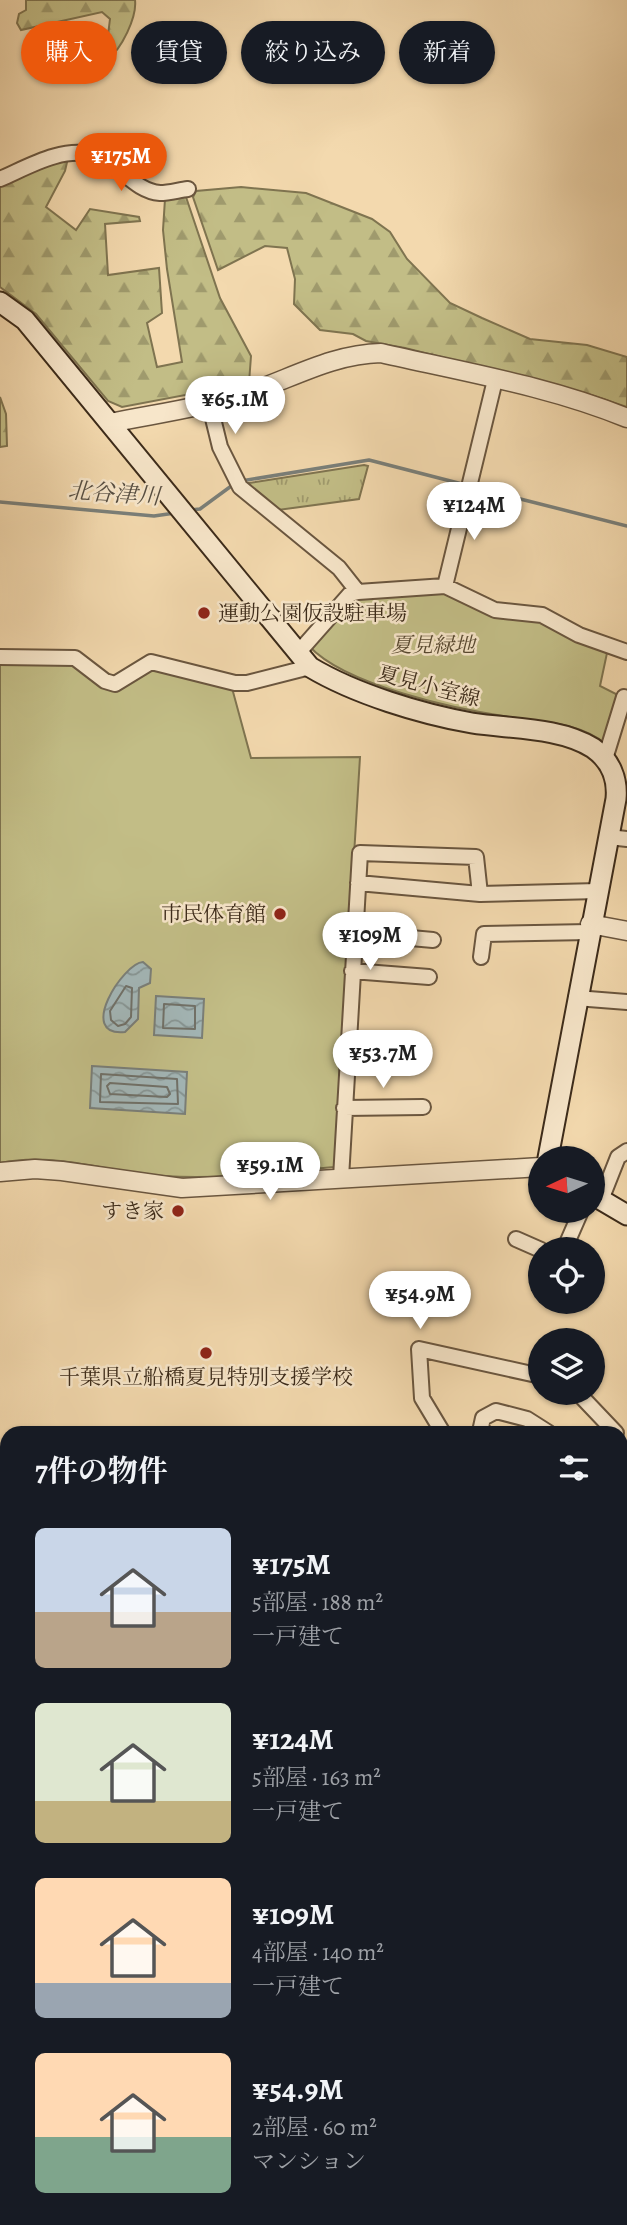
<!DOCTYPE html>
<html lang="ja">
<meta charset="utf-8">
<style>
:root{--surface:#171b24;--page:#20242c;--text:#f1f3f6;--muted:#9ea1a6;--accent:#ea580c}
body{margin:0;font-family:Alegreya,"Noto Serif JP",serif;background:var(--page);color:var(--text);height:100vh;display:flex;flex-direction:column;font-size:26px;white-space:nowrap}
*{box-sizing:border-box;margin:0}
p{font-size:23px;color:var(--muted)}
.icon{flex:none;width:38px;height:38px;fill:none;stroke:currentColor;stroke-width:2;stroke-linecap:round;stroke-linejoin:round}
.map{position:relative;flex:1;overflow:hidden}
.sheet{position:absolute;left:0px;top:1426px;width:628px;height:800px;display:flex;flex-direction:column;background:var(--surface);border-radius:21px 21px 0 0;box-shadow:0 2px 5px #0004}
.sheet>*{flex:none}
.hud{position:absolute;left:21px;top:21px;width:586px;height:63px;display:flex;gap:14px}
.needle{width:46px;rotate:266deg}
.tools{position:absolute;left:528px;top:1146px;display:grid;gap:14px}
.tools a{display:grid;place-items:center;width:77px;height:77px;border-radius:50%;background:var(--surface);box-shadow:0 2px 5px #0004;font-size:35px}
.price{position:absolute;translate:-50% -60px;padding:0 16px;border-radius:24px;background:#fff;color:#222;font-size:23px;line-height:46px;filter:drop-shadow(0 2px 4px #0008)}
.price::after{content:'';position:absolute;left:50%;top:42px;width:21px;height:16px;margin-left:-10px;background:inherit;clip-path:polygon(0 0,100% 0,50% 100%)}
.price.on{background:var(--accent);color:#fff}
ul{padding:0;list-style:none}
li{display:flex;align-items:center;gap:21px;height:175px;padding:0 35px}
li span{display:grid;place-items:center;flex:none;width:196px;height:140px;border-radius:10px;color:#555}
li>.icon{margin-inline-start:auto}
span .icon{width:84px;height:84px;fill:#fffc;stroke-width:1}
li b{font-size:30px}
h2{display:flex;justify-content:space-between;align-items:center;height:84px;padding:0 35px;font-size:30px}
.chip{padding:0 24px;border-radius:32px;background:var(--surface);box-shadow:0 2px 5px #0004;font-size:24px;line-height:63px}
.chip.on{background:var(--accent);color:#fff}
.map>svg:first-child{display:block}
.grass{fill:url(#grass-tufts);stroke:#7f7450;stroke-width:2}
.forest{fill:url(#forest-firs);stroke:#7f7450;stroke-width:2}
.green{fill:#c2bd86;stroke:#7f7450;stroke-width:2}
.water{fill:url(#water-waves);stroke:#7a7f79;stroke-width:2}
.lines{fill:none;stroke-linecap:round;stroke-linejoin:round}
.shore{stroke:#707169;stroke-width:2}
.stream{stroke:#7a7f79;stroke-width:3.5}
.minor-casing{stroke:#6a563f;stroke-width:18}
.tertiary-casing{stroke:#6a563f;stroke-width:21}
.secondary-casing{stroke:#3c2b1a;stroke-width:23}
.minor{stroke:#f7e6ca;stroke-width:14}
.tertiary{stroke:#f7e6ca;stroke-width:18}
.secondary{stroke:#f7e6ca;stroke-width:19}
.rail-casing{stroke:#3c2b1a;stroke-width:6}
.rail{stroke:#f7e6ca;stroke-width:3.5;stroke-dasharray:10;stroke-linecap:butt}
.poi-dot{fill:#8f2418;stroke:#f7e6ca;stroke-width:2.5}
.labels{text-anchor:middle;stroke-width:5;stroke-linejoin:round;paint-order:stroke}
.poi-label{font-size:21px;fill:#3c2b1a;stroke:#f7e6ca;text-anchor:end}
.park-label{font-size:21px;font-style:italic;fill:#574830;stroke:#f7e6ca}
.street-label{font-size:21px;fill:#3c2b1a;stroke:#f7e6ca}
.water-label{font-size:23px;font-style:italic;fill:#564e42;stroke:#f7e6ca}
</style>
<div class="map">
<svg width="627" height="2225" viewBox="0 0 627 2225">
<defs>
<pattern id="grass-tufts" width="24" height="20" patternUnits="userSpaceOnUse" patternTransform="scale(1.75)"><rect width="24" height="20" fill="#c2bd86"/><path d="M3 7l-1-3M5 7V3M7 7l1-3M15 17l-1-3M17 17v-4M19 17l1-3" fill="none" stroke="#9f9a6d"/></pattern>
<pattern id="forest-firs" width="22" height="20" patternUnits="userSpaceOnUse" patternTransform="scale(1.75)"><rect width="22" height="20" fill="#c2bd86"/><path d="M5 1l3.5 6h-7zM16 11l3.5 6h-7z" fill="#9f9a6d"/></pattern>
<pattern id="water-waves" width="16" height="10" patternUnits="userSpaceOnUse" patternTransform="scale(1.75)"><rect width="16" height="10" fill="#a3b7b8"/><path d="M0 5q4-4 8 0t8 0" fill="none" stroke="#869595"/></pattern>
</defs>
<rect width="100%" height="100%" fill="#f3d9ae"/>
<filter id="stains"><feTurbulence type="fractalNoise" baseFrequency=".00286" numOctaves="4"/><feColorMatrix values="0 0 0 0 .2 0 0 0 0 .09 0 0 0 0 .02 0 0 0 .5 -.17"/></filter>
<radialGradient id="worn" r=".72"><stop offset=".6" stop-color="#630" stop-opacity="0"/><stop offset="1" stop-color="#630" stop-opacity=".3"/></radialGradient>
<path class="grass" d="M364 465 368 466 359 499 278 510 254 491 249 483Z"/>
<path class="forest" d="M26 0H135C137 16 122 50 107 59L97 50 98 41 108 35 110 19 102 12 21 30 17 23 19 14 26 10Z
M68 158 65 171 46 207 76 230 90 209 139 217 140 221 105 224 108 275 159 268 162 313 147 323 157 367 182 362 167 269 163 230 165 199 186 197 220 298 251 356 249 383 122 407 108 401 36 314 0 287V184Z
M241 187 306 193 372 219 390 232 407 259 450 303 482 318 530 339 587 345 627 357V407L585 393 405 348 366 341 353 334 320 330 294 304 295 279 287 248 265 246 218 270 193 197 196 191Z
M0 397 6 414 7 446 0 447Z"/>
<path class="green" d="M441 591 540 620 607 653 600 686 620 696 606 744C578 722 542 722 509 717 456 709 346 686 309 646L353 599Z
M0 661 72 664 100 682 145 667 232 688 251 758 360 757 335 1167C278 1172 221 1180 164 1176 109 1173 56 1151 0 1163Z"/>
<path class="water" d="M143 962 151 969 150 983 139 988 138 1019 125 1032C76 1037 123 963 143 962Z
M156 996 204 999 202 1038 154 1035Z
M92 1066 187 1072 185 1114 90 1108Z"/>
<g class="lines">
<path class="shore" d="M126 986 132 988 131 1017 125 1024 118 1026 111 1020 110 1011Z
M164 1004 195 1006V1029L163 1028Z
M101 1074 177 1079 178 1104 100 1102Z
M110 1083 167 1087 170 1094 167 1097 110 1094 107 1086Z"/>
<path class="stream" d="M241 481 369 460 466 485
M473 487 627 526
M0 502 154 516 175 513
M190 510 200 509 234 484"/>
<defs>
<path id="minor" d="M0 179C28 167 62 146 94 155 119 162 133 191 160 193 169 193 179 190 188 189
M209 402 220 447 240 487 339 568 358 592 445 586 495 610 542 615 579 635 627 652
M445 586 495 380
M297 654 350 594 358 592
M0 657 75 658 105 681 115 684 151 662 235 683H247L310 667
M605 759 624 697
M609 837 627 839
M358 883 480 894 598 891
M355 933 433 940
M481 957 484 934 589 932
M352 971 429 977
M576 998 627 1002
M344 1108 423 1107
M341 1178 360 853 476 857 480 894
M601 1200 618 1157 627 1151
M516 1239 541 1250
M564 1250 581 1211
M578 1393 616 1433
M443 1433 422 1398 419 1349 541 1376
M485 1433 481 1427 483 1418 496 1411 527 1419 549 1433
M621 1535 627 1545
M621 1628 627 1623
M0 1634 7 1636
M621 1644 627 1649
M621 1737 627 1743
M621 1859 627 1852
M621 1885 627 1891
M0 2053 7 2057
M622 2102 627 2092
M621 2206 627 2193
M286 2219 297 2225
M613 2225 616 2219"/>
<path id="tertiary" d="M110 423C154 414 200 408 242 395 289 380 331 354 381 353 463 372 549 386 627 418
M590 924 627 931
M0 1172 35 1169 62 1171 182 1188 541 1167"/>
<path id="secondary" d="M0 302 25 320 310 667C355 694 421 714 472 723 510 729 560 727 593 748 610 760 618 778 616 799L548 1158
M593 1195 627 1215"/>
</defs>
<use href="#minor" class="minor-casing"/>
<use href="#tertiary" class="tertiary-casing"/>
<use href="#secondary" class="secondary-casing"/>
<use href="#minor" class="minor"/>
<use href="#tertiary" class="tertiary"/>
<use href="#secondary" class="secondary"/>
<defs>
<path id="rail" d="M0 2031 7 2035
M313 2219 324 2225"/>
</defs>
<use href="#rail" class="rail-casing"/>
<use href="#rail" class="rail"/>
</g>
<g class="poi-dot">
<circle cx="204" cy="613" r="7"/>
<circle cx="280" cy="914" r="7"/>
<circle cx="178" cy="1211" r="7"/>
<circle cx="206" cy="1353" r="7"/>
</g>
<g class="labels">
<g class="poi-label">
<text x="218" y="620" text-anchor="start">運動公園仮設駐車場</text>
<text x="266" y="921">市民体育館</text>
<text x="164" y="1218">すき家</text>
<text x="206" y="1384" text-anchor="middle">千葉県立船橋夏見特別支援学校</text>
</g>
<g class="park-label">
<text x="433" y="652">夏見緑地</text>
</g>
<g class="street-label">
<text transform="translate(429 686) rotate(15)" y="7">夏見小室線</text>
</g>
<g class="water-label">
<text transform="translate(114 493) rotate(4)" y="8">北谷津川</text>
</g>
</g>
<rect width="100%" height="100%" filter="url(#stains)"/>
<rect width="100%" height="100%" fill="url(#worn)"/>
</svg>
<div class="tools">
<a><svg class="needle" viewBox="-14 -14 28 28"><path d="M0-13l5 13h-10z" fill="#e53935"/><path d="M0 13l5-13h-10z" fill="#9ea1a6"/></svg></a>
<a><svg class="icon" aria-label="locate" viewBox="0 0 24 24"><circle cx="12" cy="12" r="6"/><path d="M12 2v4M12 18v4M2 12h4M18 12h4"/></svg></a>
<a><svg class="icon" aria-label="layers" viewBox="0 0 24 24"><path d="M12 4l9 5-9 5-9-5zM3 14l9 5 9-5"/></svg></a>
</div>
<b class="price on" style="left:121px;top:193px">¥175M</b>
<b class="price" style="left:235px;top:436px">¥65.1M</b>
<b class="price" style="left:474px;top:542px">¥124M</b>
<b class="price" style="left:370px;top:972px">¥109M</b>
<b class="price" style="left:383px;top:1090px">¥53.7M</b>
<b class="price" style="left:270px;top:1202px">¥59.1M</b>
<b class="price" style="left:420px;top:1331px">¥54.9M</b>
<div class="hud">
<a class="chip on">購入</a>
<a class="chip">賃貸</a>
<a class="chip">絞り込み</a>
<a class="chip">新着</a>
</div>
<section class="sheet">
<h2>7件の物件<svg class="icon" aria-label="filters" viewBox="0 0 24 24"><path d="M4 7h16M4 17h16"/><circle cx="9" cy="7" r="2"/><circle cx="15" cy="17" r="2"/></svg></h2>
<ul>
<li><span style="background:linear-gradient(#c9d6e8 60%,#b9a48a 0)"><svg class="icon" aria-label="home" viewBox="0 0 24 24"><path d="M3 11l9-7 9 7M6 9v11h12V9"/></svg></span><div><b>¥175M</b><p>5部屋 · 188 m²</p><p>一戸建て</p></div></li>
<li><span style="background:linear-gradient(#dfe7d0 70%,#c2b280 0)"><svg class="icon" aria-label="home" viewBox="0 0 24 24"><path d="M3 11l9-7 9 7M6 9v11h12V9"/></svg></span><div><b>¥124M</b><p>5部屋 · 163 m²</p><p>一戸建て</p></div></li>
<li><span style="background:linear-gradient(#ffd9b3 75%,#9aa5b1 0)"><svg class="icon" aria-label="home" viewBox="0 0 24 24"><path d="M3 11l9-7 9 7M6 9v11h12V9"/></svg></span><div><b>¥109M</b><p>4部屋 · 140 m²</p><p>一戸建て</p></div></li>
<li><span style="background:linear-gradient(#ffd9b3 60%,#7fa58c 0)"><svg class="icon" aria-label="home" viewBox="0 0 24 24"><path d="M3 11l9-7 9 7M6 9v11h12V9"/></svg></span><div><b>¥54.9M</b><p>2部屋 · 60 m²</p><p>マンション</p></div></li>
</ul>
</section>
</div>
